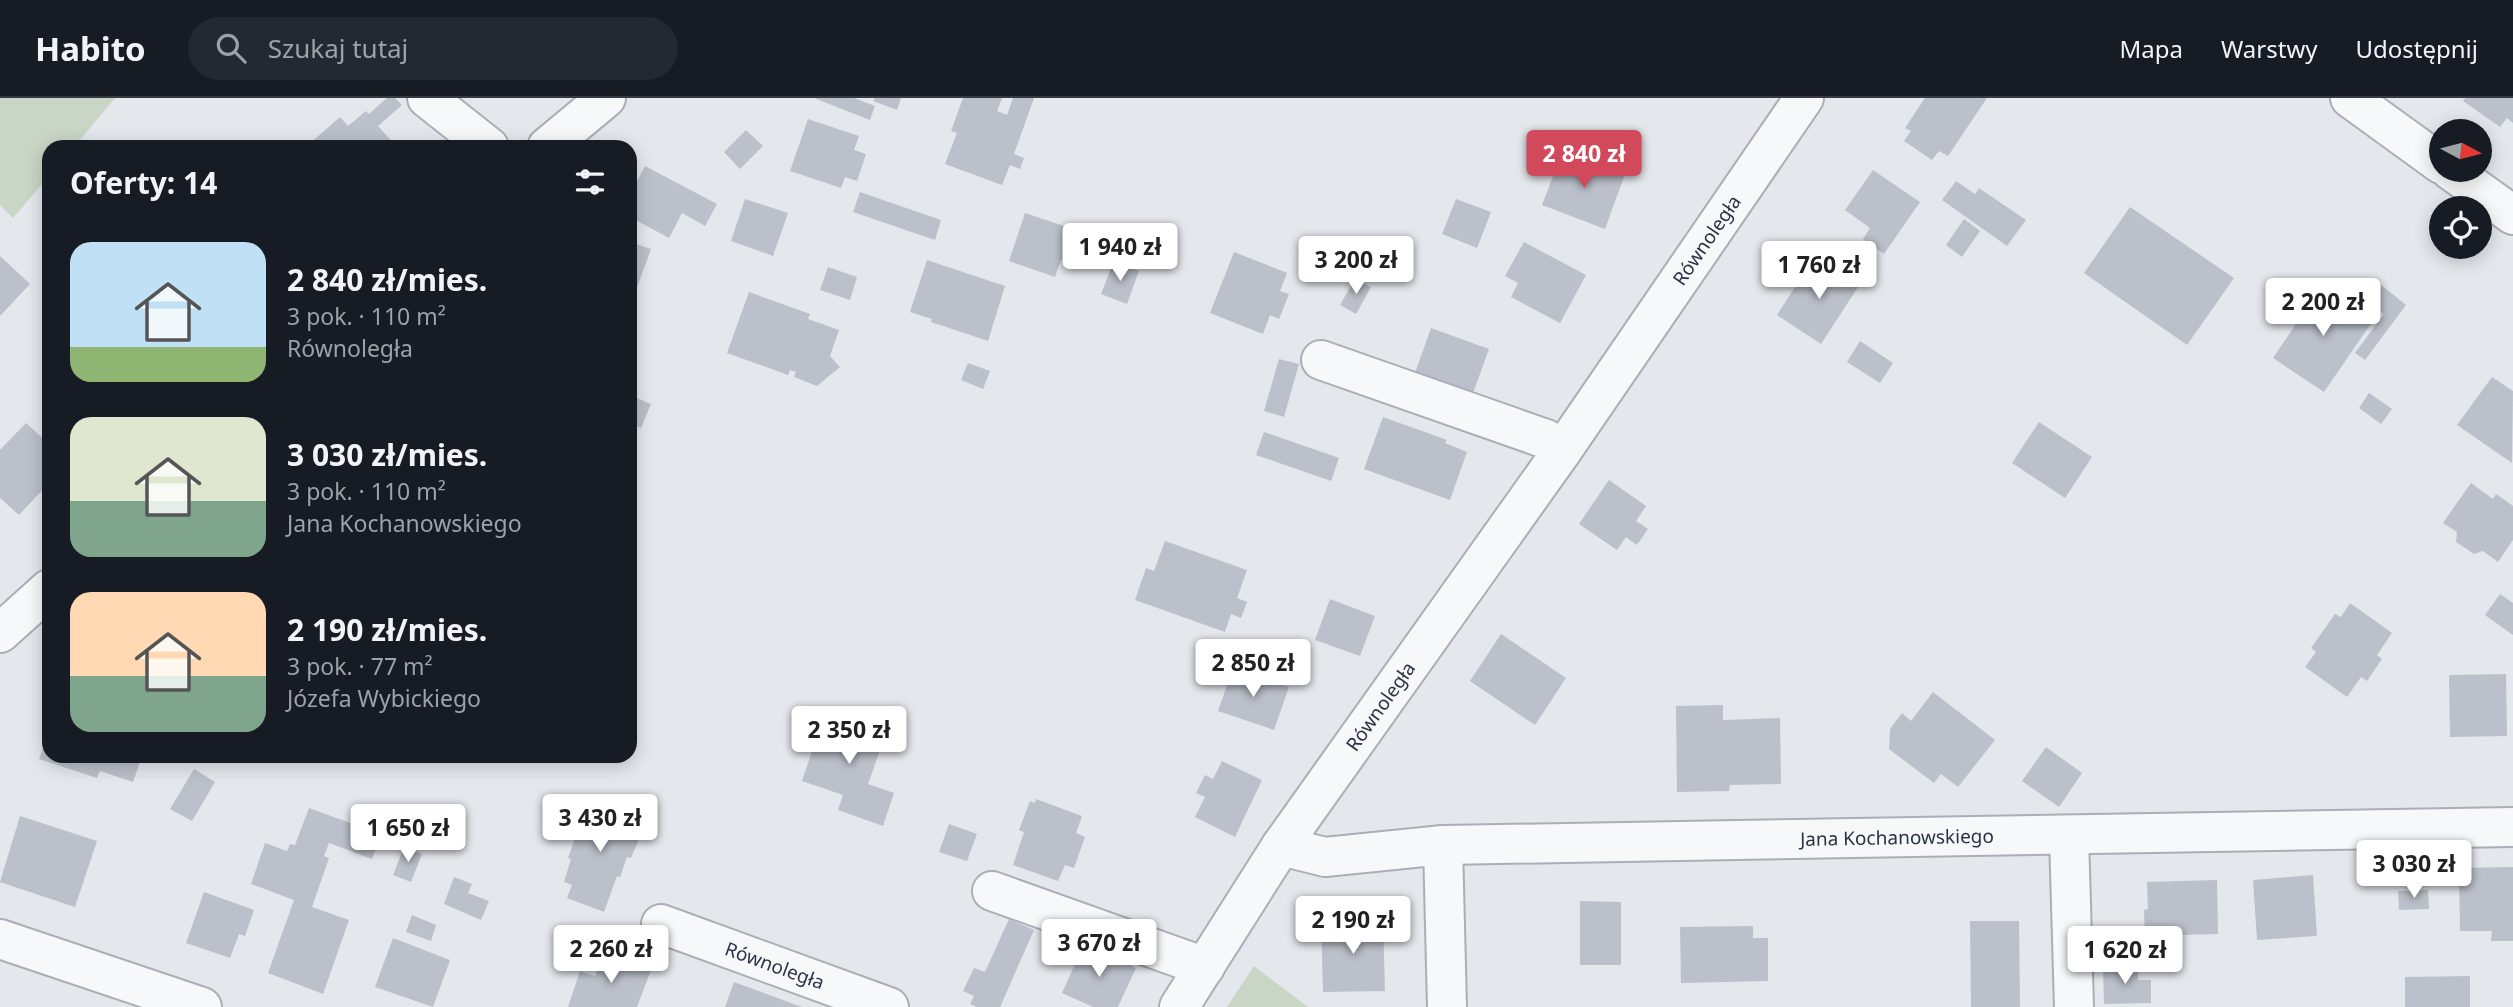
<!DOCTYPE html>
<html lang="pl">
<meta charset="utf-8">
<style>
:root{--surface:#171b24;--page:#242831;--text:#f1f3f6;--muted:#9ea1a6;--line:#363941;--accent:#d1495b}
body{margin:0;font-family:"Noto Sans",sans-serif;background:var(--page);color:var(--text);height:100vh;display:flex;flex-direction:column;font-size:26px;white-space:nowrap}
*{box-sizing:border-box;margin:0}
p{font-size:23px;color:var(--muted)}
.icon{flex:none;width:38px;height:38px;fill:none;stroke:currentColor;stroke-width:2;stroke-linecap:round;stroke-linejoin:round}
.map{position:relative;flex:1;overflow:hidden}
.drawer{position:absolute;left:42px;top:42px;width:595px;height:623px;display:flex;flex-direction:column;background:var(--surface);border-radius:21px;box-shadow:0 4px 18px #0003}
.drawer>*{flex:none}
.needle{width:46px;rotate:97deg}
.tools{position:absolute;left:2429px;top:21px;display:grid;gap:14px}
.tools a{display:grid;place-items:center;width:63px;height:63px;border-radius:50%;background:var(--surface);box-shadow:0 4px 18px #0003;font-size:35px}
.price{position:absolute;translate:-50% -60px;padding:0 16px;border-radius:7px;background:#fff;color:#222;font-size:23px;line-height:46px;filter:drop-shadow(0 2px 4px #0008)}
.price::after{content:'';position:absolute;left:50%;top:42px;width:21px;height:16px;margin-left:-10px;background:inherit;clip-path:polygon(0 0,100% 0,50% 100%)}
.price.selected{background:var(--accent);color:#fff}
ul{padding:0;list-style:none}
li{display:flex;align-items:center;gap:21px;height:175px;padding:0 28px}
li span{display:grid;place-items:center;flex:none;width:196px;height:140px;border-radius:21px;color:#555}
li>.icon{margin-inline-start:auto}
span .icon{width:84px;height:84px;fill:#fffc;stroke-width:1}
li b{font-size:30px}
h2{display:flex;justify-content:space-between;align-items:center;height:84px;padding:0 28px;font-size:30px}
header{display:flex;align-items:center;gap:42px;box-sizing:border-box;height:98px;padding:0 35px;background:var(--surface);border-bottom:2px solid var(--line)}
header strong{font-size:33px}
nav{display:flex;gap:38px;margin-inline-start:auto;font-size:24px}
.search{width:490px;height:63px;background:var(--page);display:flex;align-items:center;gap:18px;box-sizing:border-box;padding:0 24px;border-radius:38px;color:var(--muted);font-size:26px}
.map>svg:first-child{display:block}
.green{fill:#c9d6c5}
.building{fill:#bbc0ca}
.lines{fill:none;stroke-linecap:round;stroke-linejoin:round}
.minor-casing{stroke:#a9aeb7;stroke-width:42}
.minor{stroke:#f7f8fa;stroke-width:38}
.labels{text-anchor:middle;stroke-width:7;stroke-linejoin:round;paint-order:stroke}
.street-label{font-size:19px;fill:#2b3445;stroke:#f4f6f9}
</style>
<header>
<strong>Habito</strong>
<div class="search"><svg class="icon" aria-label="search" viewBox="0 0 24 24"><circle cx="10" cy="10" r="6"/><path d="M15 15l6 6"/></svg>Szukaj tutaj</div>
<nav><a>Mapa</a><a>Warstwy</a><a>Udostępnij</a></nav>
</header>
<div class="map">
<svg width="2513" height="909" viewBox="0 0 2513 909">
<rect width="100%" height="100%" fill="#e4e7ec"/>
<path class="green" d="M0 0H115L74 49H49V78L13 120 0 107Z
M1254 868 1308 909H1227Z"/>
<path class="building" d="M387 0H395L402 7 378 28 397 49H306L340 19 348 28 366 13 369 16Z
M814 0H854L875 8 870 22Z
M875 0H901L897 12 873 3Z
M963 0H1002L997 13 1007 17 1013 0H1034L1014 56 1024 60 1020 71 1010 67 1002 87 945 66 957 35 951 33Z
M1925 0H1987L1948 58 1939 53 1932 62 1904 43 1911 33 1905 30Z
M2465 0H2513V25L2507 20 2500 29 2463 3Z
M808 21 859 38 854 52 866 56 857 83 845 79 841 90 790 73Z
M746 32 763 48 740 71 724 54Z
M1563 53 1625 76 1605 131 1542 107Z
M645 68 717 106 705 128 682 115 669 140 630 119V97Z
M1873 72 1920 104 1884 156 1863 141 1870 130 1845 112Z
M1956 83 1975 96 1979 90 2026 122 2007 148 1942 102Z
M860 94 941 122 935 142 853 114Z
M745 101 788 115 773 158 731 143Z
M1456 101 1491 114 1477 150 1442 136Z
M2130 109 2234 180 2187 247 2084 175Z
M1025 115 1109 143 1103 163 1087 157 1084 169 1061 162 1055 179 1009 163Z
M1964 121 1980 133 1962 159 1946 147Z
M630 144 651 151 635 195 630 193Z
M1524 144 1586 177 1560 225 1511 199 1518 185 1505 178Z
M1234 154 1287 175 1280 193 1289 196 1279 221 1270 217 1263 236 1210 215Z
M0 158 30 186 0 218Z
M1821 161 1860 186 1821 246 1777 217 1806 172 1812 175Z
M927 162 1005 188 988 243 931 224 932 221 910 214Z
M1114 163 1139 173 1127 206 1101 196Z
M828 169 857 179 850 202 820 192Z
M1355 181 1371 189 1356 216 1340 207Z
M2323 186 2374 221 2324 294 2273 260Z
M2380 186 2406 207 2365 262 2355 255 2384 216 2367 203Z
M749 194 810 216 808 221 839 232 830 258 840 269 817 288 794 279 796 274 790 272 788 277 727 255Z
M1431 230 1489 251 1473 295 1415 275Z
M1860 243 1893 265 1880 285 1847 264Z
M1279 261 1299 266 1284 319 1264 313Z
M968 265 990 273 983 291 961 282Z
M2492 279 2513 293 2512 365 2457 327Z
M2369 295 2392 311 2381 326 2359 310Z
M630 297 651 306 641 330 630 326Z
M1383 319 1447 342 1445 345 1467 354 1450 402 1364 371Z
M2039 324 2092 359 2065 400 2012 365Z
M26 325 49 346V385L19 417 0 400V352Z
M1264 334 1339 360 1331 383 1256 357Z
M1609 382 1646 408 1636 423 1648 431 1637 447 1626 439 1617 452 1579 426Z
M2471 385 2493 401 2496 396 2513 408V442L2498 464 2483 453 2474 456 2456 444 2457 434 2443 425Z
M1165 443 1247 472 1237 500 1247 504 1241 520 1231 516 1225 534 1135 502 1146 470 1154 473Z
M2500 496 2513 505V537L2485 517Z
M1330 501 1375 518 1360 558 1315 542Z
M2350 505 2392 535 2377 557 2382 561 2367 583 2361 579 2347 599 2305 569 2316 554 2311 550 2335 516 2341 519Z
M1501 536 1566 580 1535 627 1470 583Z
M1233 570 1289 589 1274 632 1218 613Z
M2506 576 2507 638 2450 639 2449 577Z
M1933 594 1995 642 1958 689 1941 676 1934 685 1889 651 1890 631 1902 615 1911 623Z
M1723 607V622L1780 620 1781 686 1730 687 1729 693 1677 694 1676 608Z
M826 612 887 633 868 686 894 695 883 728 838 712 843 697 802 683Z
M49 634V658H142L133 684 100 673 97 680 39 661Z
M2046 649 2082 675 2059 709 2022 683Z
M1222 663 1262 682 1235 739 1195 719 1205 699 1196 695 1205 677 1213 681Z
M194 671 215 684 192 723 170 711Z
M1036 701 1082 718 1076 735 1085 739 1074 770 1065 767 1058 783 1013 767 1024 734 1019 732 1030 703 1035 705Z
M588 703 641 721 634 740 639 741 631 760 627 759 620 779 617 778 604 814 567 800 572 787 564 784 571 761 568 760Z
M309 710 381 736 372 761 329 745 324 758 329 760 312 809 349 822 323 896 268 875 294 802 251 786 265 745 287 753 290 746 295 747Z
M20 718 97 743 75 809 0 784Z
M949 726 977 736 967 763 939 754Z
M404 749 422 756 411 784 393 777Z
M2513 769V843H2491L2492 833H2460L2459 770Z
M2313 777 2317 838 2257 842 2253 782Z
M454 779 472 786 468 795 489 803 481 822 444 806Z
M2217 782 2218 836 2145 838 2144 812 2148 811 2147 784Z
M2428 792 2429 811 2399 812 2398 793Z
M204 794 254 812 245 838 239 836 230 860 186 845Z
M1580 803 1621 804V867H1580Z
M412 817 436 827 431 843 406 834Z
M1009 821 1034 832 1000 909H977L970 906 974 898 963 893 974 870 985 874Z
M1383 822 1385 893 1323 894 1321 823Z
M1970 823H2019L2020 909H1971Z
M1753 828V840H1768V883L1681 885 1680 829Z
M393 840 450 862 433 909 375 889Z
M1084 846 1136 870 1118 909H1093L1062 895Z
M603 855 651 872 637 909H568L580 873 595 878Z
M2138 868V882H2151V905L2104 906 2103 869Z
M2470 878V909H2405V879Z
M734 884 802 909H725Z"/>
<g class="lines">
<defs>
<g id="minor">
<path d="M427 0 489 49"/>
<path d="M2350 0 2441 66"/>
<path d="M547 49 606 0"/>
<path d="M2450 72 2513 117"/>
<path d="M1321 262 1546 341 1562 353"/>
<path d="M0 535 49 491"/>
<path d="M2069 738 2074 909"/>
<path d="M1443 747 1447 909"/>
<path id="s1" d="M1281 748 1325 759 1443 747 2513 729"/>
<path d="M992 793 1205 869"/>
<path id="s2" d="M661 826 889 909"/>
<path d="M0 841 202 909"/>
<path id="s3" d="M1179 909 1281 748 1562 353 1804 0"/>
</g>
</defs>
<use href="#minor" class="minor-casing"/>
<use href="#minor" class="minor"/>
</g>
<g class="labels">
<g class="street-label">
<text dy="7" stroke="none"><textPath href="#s3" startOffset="931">Równoległa</textPath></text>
<text dy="7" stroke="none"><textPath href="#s3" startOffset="362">Równoległa</textPath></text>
<text dy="7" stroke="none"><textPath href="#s1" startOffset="618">Jana Kochanowskiego</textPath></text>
<text dy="7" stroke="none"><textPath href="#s2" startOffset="121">Równoległa</textPath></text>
</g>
</g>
</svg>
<div class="tools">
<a><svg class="needle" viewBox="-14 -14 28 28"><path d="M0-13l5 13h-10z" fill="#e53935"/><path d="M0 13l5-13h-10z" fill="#9ea1a6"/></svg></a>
<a><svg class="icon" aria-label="locate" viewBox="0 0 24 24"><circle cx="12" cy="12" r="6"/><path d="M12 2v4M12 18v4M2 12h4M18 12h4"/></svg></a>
</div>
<b class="price selected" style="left:1584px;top:92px">2 840 zł</b>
<b class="price" style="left:1120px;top:185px">1 940 zł</b>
<b class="price" style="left:1356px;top:198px">3 200 zł</b>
<b class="price" style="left:1819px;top:203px">1 760 zł</b>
<b class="price" style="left:2323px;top:240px">2 200 zł</b>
<b class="price" style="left:1253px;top:601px">2 850 zł</b>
<b class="price" style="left:849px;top:668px">2 350 zł</b>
<b class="price" style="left:600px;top:756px">3 430 zł</b>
<b class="price" style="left:408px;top:766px">1 650 zł</b>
<b class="price" style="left:2414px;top:802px">3 030 zł</b>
<b class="price" style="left:1353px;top:858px">2 190 zł</b>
<b class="price" style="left:1099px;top:881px">3 670 zł</b>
<b class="price" style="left:611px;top:887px">2 260 zł</b>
<b class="price" style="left:2125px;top:888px">1 620 zł</b>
<section class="drawer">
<h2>Oferty: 14<svg class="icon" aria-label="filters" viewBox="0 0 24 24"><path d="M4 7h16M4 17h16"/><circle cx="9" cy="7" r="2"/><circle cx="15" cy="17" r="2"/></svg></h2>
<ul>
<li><span style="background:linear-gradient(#bfe0f5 75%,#8fb573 0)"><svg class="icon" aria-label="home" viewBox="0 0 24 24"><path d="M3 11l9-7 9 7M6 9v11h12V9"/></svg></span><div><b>2 840 zł/mies.</b><p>3 pok. · 110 m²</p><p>Równoległa</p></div></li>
<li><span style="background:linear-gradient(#dfe7d0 60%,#7fa58c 0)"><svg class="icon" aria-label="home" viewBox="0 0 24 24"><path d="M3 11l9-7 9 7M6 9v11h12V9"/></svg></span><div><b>3 030 zł/mies.</b><p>3 pok. · 110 m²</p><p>Jana Kochanowskiego</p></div></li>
<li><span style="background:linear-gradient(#ffd9b3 60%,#7fa58c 0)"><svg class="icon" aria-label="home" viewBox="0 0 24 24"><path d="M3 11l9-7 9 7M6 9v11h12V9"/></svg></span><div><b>2 190 zł/mies.</b><p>3 pok. · 77 m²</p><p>Józefa Wybickiego</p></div></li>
</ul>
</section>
</div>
